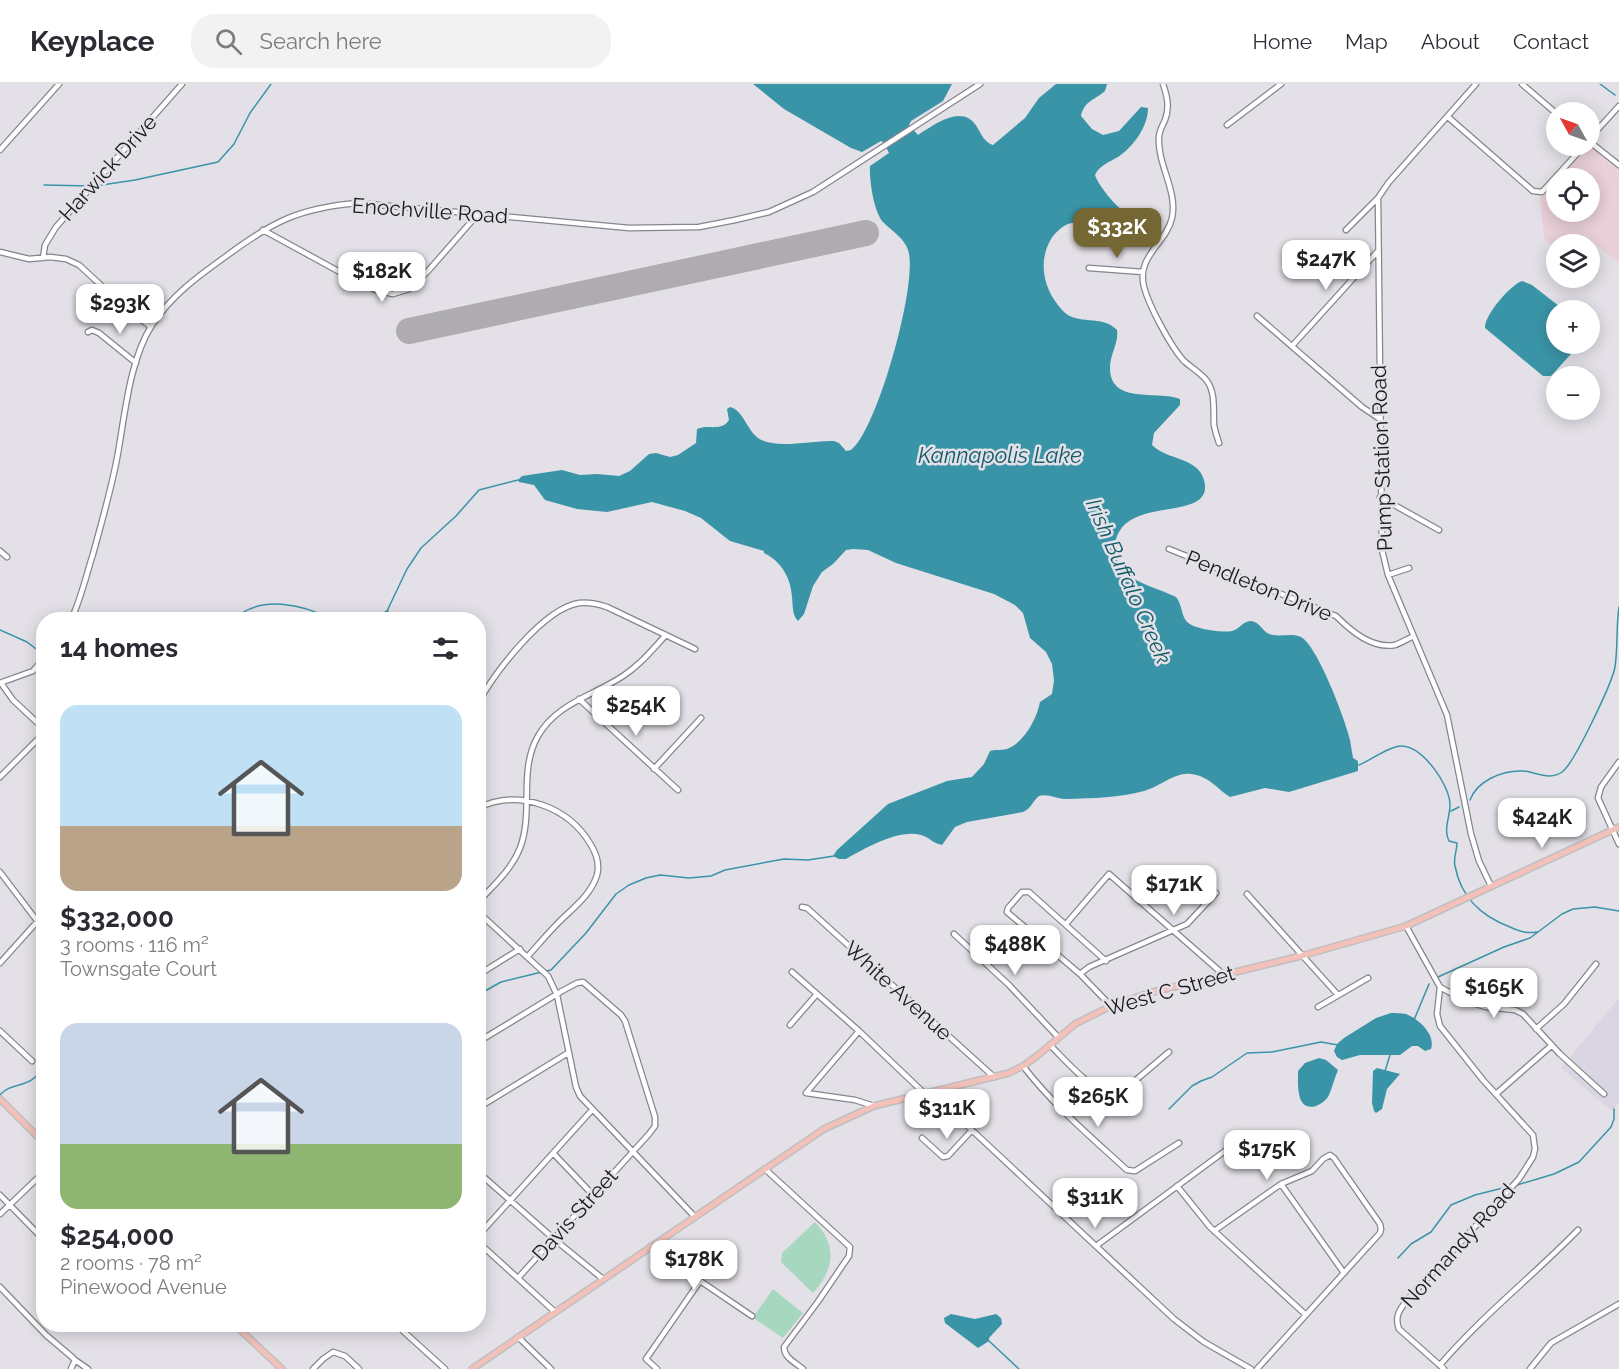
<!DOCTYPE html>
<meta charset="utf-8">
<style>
:root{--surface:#fff;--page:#f2f2f3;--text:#2b2b33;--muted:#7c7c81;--line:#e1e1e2;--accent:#756734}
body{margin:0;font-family:Raleway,sans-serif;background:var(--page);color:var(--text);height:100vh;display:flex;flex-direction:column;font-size:22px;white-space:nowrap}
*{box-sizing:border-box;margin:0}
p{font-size:20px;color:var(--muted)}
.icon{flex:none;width:33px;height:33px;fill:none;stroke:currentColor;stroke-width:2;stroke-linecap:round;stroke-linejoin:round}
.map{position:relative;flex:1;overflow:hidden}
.drawer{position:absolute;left:36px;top:528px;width:450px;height:720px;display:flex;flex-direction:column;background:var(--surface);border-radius:24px;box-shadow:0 3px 15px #0003}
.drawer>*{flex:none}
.needle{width:39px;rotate:310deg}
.tools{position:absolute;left:1546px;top:18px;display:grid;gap:12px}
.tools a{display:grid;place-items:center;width:54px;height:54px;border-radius:50%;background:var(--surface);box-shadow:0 3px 15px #0003;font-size:30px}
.price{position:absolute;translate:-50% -51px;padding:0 14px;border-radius:12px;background:#fff;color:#222;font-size:20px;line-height:39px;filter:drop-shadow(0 2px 3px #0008)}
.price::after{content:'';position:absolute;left:50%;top:36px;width:18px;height:14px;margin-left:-9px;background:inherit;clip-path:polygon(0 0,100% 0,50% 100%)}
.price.on{background:var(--accent);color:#fff}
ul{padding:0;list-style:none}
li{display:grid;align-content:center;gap:12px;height:318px;padding:0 24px}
li span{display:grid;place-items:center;height:186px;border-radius:18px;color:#555}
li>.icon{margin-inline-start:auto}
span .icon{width:108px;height:108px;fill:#fffc;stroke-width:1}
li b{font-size:26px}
h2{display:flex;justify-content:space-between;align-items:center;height:72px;padding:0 24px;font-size:26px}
header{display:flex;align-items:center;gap:36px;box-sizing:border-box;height:84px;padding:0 30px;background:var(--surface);border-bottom:2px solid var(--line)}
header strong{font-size:28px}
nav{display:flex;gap:33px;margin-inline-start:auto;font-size:21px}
.search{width:420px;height:54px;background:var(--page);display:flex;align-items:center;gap:15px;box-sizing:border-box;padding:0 21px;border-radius:24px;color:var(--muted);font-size:22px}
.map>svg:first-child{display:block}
.built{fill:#dad5e3}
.education{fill:#e9d0d9}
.green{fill:#a8d7c0}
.water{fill:#3a94a7}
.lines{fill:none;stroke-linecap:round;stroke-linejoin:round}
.stream{stroke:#3a94a7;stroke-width:1.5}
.runway{stroke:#aeabb1;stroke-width:26}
.minor-casing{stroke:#87858c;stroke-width:7}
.major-casing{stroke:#bfbfbf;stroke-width:8}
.minor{stroke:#fff;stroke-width:4.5}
.major{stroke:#f4c0ba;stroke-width:5}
.labels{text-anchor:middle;stroke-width:5;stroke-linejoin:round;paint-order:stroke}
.street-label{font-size:21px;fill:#1a191c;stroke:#e3e0e7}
.water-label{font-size:22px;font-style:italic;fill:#0f5a68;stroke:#e3e0e7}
</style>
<header>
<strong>Keyplace</strong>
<div class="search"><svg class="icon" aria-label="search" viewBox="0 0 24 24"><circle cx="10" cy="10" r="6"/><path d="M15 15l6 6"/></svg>Search here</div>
<nav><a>Home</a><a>Map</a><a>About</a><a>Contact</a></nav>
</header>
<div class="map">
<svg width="1619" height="1285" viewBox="0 0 1619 1285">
<rect width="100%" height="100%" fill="#e3e0e7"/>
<path class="built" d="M1619 914V1018L1612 1027 1561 984Z"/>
<path class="education" d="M1585 64H1592L1619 86V179L1593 158 1590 162 1557 160V165L1544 154 1540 113 1557 95V128H1590V94H1557Z"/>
<path class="green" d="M815 1138C838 1162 834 1186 813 1209L781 1178 782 1169Z
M773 1205 803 1229 783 1254 755 1235 754 1232Z"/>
<path class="water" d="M753 0H952L943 17 911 37 909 41 918 51C935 40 963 19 977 43 982 51 984 58 993 61L1025 34 1039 14 1056 0H1107L1105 7C1095 16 1084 17 1081 32L1092 45 1103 51 1119 47 1141 23 1148 24C1148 43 1133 63 1118 73 1109 78 1099 82 1095 91 1098 101 1116 123 1125 128V133C1110 150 1087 134 1068 140 1061 143 1055 149 1051 155 1037 179 1044 207 1063 227 1077 242 1102 230 1117 246 1119 259 1110 270 1110 284 1110 321 1157 306 1180 315V321L1154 349 1152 361C1166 376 1198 373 1204 396 1216 441 1121 408 1115 461 1114 472 1118 482 1126 489 1140 501 1160 505 1176 513 1182 520 1181 531 1187 538 1194 545 1222 549 1232 547 1239 546 1242 537 1251 537 1260 538 1262 547 1269 550 1280 554 1291 548 1301 553 1317 561 1346 637 1350 656 1351 662 1352 668 1353 674L1358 677V687L1289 708 1265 704 1230 713C1216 704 1209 692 1191 690 1174 688 1160 703 1144 707 1119 714 1093 714 1066 715 1059 715 1046 709 1039 712 1033 716 1032 724 1023 728L967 738 955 743 942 761C934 760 929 753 921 751 898 745 866 764 846 775H839L833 772 837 766 888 720 947 697 972 693 984 680 990 667C996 665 1003 667 1009 664 1025 657 1037 634 1040 618L1052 610 1054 596 1052 580 1046 568 1030 554 1023 529 1015 521 994 510 896 479 868 466 853 465 846 466 833 480 822 488 813 502 804 530 798 537C792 531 793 522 792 513 791 494 781 477 764 469V467L730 457 701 434 685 427 652 418 607 428 577 425 545 416 534 401 519 398 518 396 522 392 562 386 580 391 597 390 619 392 630 387 649 370 656 369 670 373 678 371 696 359 697 345C709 340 721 348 729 336L727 325 730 323C743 326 747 346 758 354 774 366 814 356 834 357L839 359 846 367 851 366C877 347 919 197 908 166 904 154 893 148 884 139 874 130 869 95 870 82L889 69 884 59 881 57 862 68 851 64 784 25Z
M1522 197 1532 201 1564 226H1557V260H1580L1551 292H1543L1485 244C1484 232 1510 201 1522 197Z
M1391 929C1396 929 1401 929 1406 930 1419 935 1436 951 1431 965L1425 967 1418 962H1412L1400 971H1360L1342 976 1337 973 1334 967 1337 960 1344 954 1376 934Z
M1319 974 1326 976 1338 986C1334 995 1332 1005 1328 1013 1325 1017 1321 1020 1316 1022 1296 1028 1298 1001 1298 987L1305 979Z
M1377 984 1400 990 1387 1005 1382 1025 1376 1029 1374 1027 1372 1019 1373 987Z
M951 1230 975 1235 996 1230 1001 1234 1002 1240 989 1254V1257L978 1264 945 1239 944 1234Z"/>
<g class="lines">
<path class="stream" d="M1600 0 1615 11
M44 101 91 102
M95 102 135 96 218 78 234 60 250 29 271 0
M233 536C260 510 303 520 333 536
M373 536 388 526
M387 536 388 525 407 485 421 464 456 432 479 406 518 396
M0 546 27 558 44 571
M1359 681C1369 677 1391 661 1402 662 1423 663 1450 701 1450 721 1450 733 1443 746 1449 757L1457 759C1457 767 1453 774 1455 782 1461 814 1481 832 1510 843 1519 847 1527 850 1537 848
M1470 716C1477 697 1502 686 1523 687 1536 688 1550 697 1562 688 1574 680 1612 599 1615 583 1618 563 1616 543 1619 523
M1451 727 1459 723
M546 887 551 886 586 849 616 810 629 801 646 794 660 791 689 794 711 792 725 786 784 775 808 776 834 772
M1438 893 1504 863 1530 854 1562 830 1573 825 1595 823 1619 827
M478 911 501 898 542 888
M1414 936 1429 900
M1385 987 1390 971
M0 1011C13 996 31 1007 44 981
M1169 1025 1192 1002 1201 997 1212 993 1247 969 1272 968 1321 958 1338 961
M1517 1101 1554 1090 1579 1078 1611 1043 1614 1035V1025
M1398 1174 1411 1160 1431 1148 1451 1121 1475 1111 1507 1103
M989 1257 1019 1285"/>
<path class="runway" d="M409 247 866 149"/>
<defs>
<path id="minor" d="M1163 0C1167 12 1170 23 1165 36 1163 41 1159 47 1159 53 1157 80 1178 107 1172 134 1166 160 1136 172 1144 203 1149 222 1170 261 1183 276 1190 283 1201 289 1207 297 1216 309 1213 328 1214 341 1215 347 1217 353 1219 359
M1476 0 1389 98 1378 114 1382 466 1388 491 1447 631 1471 750 1479 777 1491 802
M1522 0 1557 30
M1448 33 1533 107 1542 108 1584 62
M1227 41 1281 0
M1590 54 1619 22
M1590 58 1619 81
M0 66 59 0
M263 146 349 193 376 206 393 210 409 205 428 187 478 130
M1346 146 1378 114
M0 168 29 175 50 173 66 175 79 181 128 226 151 243
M43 174 45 161 56 143 182 0
M1089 184 1143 188
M1257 232 1362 323 1380 335
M88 248 92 246 99 249 136 279
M1292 262 1378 167
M1380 413 1439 446
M1169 465 1336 532C1351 547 1372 565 1395 561 1401 559 1407 555 1412 553
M0 467 7 473
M1388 491 1409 484
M71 536C81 515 86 492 93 470 102 437 112 403 118 369 125 329 130 275 152 241 171 212 197 193 225 173 272 138 298 124 358 119L629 144 699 143 735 136 769 128 813 108 980 0
M0 599 33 587 44 574
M1 599 13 616 44 645
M579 615 678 706
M478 619C495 588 543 525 579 519 589 518 598 520 607 523L695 565
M1619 678 1601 703 1598 714 1619 760
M654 685 701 634
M0 693 44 649
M478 724C519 704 569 723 591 761 597 771 600 780 597 791 591 811 573 824 559 838 548 849 538 861 528 872
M0 788 44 846
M1247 810 1338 911
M478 818C493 802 512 785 520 764 534 727 518 687 538 652 557 619 593 612 623 592 640 581 652 566 666 551
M802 823 807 824 994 993
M478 828 548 892 557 911 576 1003 580 1012 695 1133
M1066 840 1109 790 1224 891
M1406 842 1440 903 1437 930 1440 942 1483 996 1533 1051 1535 1065 1533 1073 1519 1095 1408 1215C1400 1225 1394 1232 1399 1245L1444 1285
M954 850 1009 901 1058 953
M1106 877 1029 808H1022L1008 824 1007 828 1080 890 1111 922
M0 879 44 830
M792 888 859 947 924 1009
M1080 890 1089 883 1187 840 1216 809
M478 891 520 865
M1440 903 1465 917 1486 923 1515 926 1523 930 1560 970 1604 1010
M1318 923 1368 894
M790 941 817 910
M1536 945 1564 920 1596 880
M0 947 32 977
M859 947 806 1009 855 1016 874 1022
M478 958 562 907 577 899 583 898 621 931 625 937 655 1033V1042L649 1050 518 1194
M1050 961C1065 976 1095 1011 1117 1012L1169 968
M1023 982C1053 1021 1091 1053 1127 1086L1135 1087 1179 1059
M936 1007 944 1020 1174 1235 1204 1258 1251 1285
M1496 1010 1552 961
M478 1024 568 969
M922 1054 943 1073 948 1072 972 1046
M553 1069 593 1111
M765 1085 850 1163 849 1172 817 1219 784 1263C784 1274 795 1278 803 1285
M478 1088 554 1155 603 1195
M1281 1100 1344 1189
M1177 1102 1210 1143 1306 1231
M0 1111 44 1156
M0 1130 44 1088
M1214 1147 1281 1100 1312 1087 1323 1075 1330 1071 1334 1074 1380 1140 1381 1145 1380 1149 1257 1285
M478 1152 592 1026
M478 1158 555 1228
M1096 1162 1248 1050
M650 1163 752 1232
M0 1203 46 1251 72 1273 75 1276 71 1285
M399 1240 402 1246 445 1285
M518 1253 551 1285
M75 1276 88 1285
M1440 1281C1482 1232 1533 1192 1578 1146
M313 1285 323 1275 333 1268 345 1272 359 1285
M657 1285 646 1275 700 1197
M1530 1285 1551 1259 1619 1220"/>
<path id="major" d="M0 1015 44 1059
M234 1240 282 1285
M472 1285 824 1045 874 1022 1009 989 1023 982 1037 972 1075 940 1111 922 1149 909 1301 872 1406 842 1619 743"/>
</defs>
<use href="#minor" class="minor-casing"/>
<use href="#major" class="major-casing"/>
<use href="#minor" class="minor"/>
<use href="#major" class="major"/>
</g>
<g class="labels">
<g class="street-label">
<text transform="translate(108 84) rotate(-48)" y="7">Harwick Drive</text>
<text transform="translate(430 127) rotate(4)" y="7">Enochville Road</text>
<text transform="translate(1382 374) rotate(-92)" y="7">Pump Station Road</text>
<text transform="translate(1259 502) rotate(22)" y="7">Pendleton Drive</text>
<text transform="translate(898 907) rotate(42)" y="7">White Avenue</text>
<text transform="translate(1170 907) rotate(-16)" y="7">West C Street</text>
<text transform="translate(575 1131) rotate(-48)" y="7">Davis Street</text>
<text transform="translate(1458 1162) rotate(-48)" y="7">Normandy Road</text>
</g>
<g class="water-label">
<text x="1000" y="379">Kannapolis Lake</text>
<text transform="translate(1129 497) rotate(66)" y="8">Irish Buffalo Creek</text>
</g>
</g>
</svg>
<div class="tools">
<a><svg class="needle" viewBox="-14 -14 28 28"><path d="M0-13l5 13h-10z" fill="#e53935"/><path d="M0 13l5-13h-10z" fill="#7c7c81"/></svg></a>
<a><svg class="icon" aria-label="locate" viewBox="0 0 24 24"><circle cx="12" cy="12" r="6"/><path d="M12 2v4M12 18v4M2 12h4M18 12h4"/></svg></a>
<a><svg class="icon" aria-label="layers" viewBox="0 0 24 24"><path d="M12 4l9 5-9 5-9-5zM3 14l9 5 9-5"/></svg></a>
<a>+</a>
<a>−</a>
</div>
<b class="price on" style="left:1117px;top:175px">$332K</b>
<b class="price" style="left:1326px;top:207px">$247K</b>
<b class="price" style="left:382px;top:219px">$182K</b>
<b class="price" style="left:120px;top:251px">$293K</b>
<b class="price" style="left:636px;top:653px">$254K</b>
<b class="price" style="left:1542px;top:765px">$424K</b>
<b class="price" style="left:1174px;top:832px">$171K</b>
<b class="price" style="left:1015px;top:892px">$488K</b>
<b class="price" style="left:1494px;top:935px">$165K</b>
<b class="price" style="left:1098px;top:1044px">$265K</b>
<b class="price" style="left:947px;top:1056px">$311K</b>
<b class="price" style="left:1267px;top:1097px">$175K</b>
<b class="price" style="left:1095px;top:1145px">$311K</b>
<b class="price" style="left:694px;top:1207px">$178K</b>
<section class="drawer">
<h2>14 homes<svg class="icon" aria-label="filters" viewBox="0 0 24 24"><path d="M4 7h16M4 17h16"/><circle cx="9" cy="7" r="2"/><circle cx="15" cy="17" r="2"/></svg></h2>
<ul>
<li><span style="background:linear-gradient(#bfe0f5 65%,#b9a48a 0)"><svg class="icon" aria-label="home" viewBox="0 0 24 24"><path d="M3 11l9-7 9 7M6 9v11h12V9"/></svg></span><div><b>$332,000</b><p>3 rooms · 116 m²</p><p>Townsgate Court</p></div></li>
<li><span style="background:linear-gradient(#c9d6e8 65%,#8fb573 0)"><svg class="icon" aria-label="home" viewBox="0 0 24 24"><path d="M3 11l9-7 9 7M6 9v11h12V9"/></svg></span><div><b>$254,000</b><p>2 rooms · 78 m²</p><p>Pinewood Avenue</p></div></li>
</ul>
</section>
</div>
